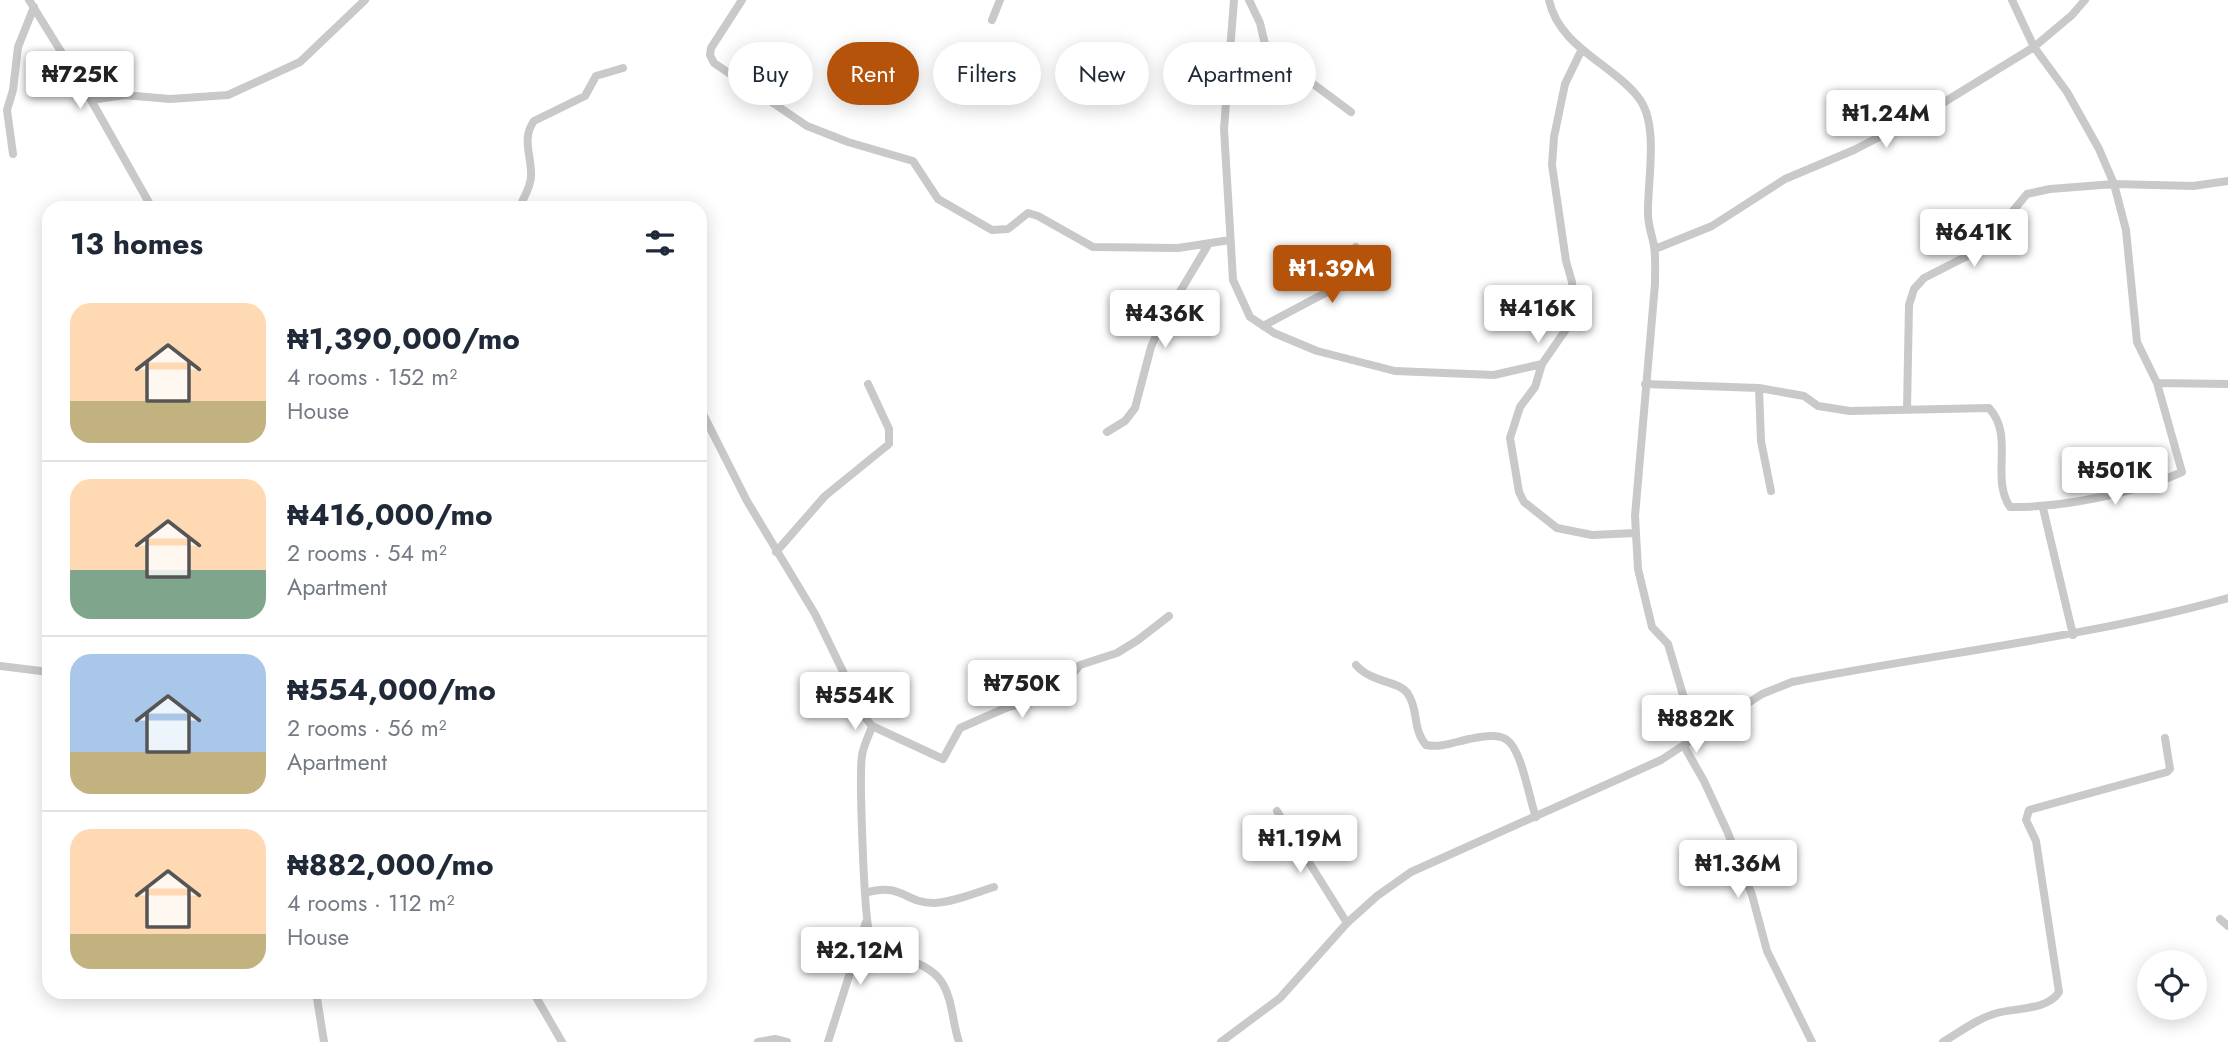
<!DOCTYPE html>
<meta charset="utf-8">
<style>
:root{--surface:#fff;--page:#f6f6f7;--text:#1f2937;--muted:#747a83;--line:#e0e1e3;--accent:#b45309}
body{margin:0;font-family:Jost,sans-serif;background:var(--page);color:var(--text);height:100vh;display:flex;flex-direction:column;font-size:26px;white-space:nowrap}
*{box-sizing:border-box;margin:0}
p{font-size:23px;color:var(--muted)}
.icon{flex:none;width:38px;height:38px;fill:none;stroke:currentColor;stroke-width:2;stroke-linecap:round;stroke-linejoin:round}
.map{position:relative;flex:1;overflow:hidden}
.details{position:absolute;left:42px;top:201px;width:665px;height:798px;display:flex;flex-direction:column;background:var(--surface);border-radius:21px;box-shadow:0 4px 18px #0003}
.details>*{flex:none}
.hud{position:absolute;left:728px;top:42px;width:665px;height:63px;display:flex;gap:14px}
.buttons{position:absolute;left:2137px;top:950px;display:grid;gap:14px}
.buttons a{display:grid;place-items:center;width:70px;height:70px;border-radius:50%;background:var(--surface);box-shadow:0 4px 18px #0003;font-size:35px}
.price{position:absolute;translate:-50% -60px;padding:0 16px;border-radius:7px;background:#fff;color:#222;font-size:23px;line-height:46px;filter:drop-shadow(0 2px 4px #0008)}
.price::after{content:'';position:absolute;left:50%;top:42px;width:21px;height:16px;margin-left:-10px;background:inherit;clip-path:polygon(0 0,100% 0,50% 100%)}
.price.current{background:var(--accent);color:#fff}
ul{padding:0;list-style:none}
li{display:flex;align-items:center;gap:21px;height:175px;padding:0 28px}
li+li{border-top:2px solid var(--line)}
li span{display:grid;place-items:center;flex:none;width:196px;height:140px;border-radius:21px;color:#555}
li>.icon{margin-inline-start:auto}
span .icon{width:84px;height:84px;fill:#fffc;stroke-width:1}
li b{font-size:30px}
h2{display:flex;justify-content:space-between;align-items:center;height:84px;padding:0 28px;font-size:30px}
.tag{padding:0 24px;border-radius:32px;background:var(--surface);box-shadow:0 4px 18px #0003;font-size:24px;line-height:63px}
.tag.current{background:var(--accent);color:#fff}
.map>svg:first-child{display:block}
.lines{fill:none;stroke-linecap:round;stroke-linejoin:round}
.minor{stroke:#c9c9c9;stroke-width:8}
</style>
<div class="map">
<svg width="2228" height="1042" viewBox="0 0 2228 1042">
<rect width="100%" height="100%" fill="#fff"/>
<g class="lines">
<path class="minor" d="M29 0 91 100 152 208
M742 0 711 48 710 55 714 63 807 126 848 142 913 161 938 199 992 230 1008 229 1028 213 1038 216 1093 247 1178 248 1230 240
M1234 0 1224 129 1233 280 1250 317 1274 333 1317 351 1395 371 1494 375 1542 364
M1249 0 1260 23 1268 57 1304 77 1351 112
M1549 0C1559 47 1611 63 1638 97 1660 124 1647 182 1648 214 1648 225 1652 235 1654 246 1656 258 1655 271 1655 284L1635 516 1638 569 1652 627 1668 644 1686 705 1700 736
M992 20 1000 0
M1581 51 1565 84 1554 137 1552 165 1566 261 1572 282 1574 313 1569 325 1542 364 1535 387 1520 407 1510 438 1519 492 1524 502 1557 528 1592 535 1635 533
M91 100 124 95 170 99 228 95 300 62 365 0
M13 154 7 110 13 90 18 47 34 7
M519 208C523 199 531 187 531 176 532 156 521 139 534 121L585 96 596 76 623 68
M1655 249 1712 226 1785 179 1854 150 1933 109 2034 47 2072 15 2085 0
M1263 326 1348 281 1351 257 1356 247
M2157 383 2228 384
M1645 384 1759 388 1804 396 1818 406 1850 411 1989 408C2015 436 1990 477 2010 507 2061 508 2135 493 2182 472L2157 383 2137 342 2126 230 2114 184 2099 149 2067 92 2034 47 2012 0
M1759 388 1761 441 1771 491
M700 408 747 501 815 614 853 692 857 707 872 726C869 736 863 746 862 756 859 773 864 923 870 933 885 959 924 957 941 981 953 999 952 1022 959 1042
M1907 409 1909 305 1914 289 1924 278 1981 249 2027 194 2050 189 2114 184 2193 186 2228 181
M1107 432 1125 421 1135 408 1151 347 1163 320 1208 245
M2043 508 2073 635
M776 552 825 496 889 444V429L868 384
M1356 665C1371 683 1401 681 1408 694 1419 710 1412 729 1426 745 1440 748 1455 742 1469 739 1480 737 1498 733 1507 740 1522 750 1529 799 1536 817
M0 666 49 672
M872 726 943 759 960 728 1008 707 1042 700 1063 686 1080 665 1117 653 1138 640 1169 616
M1684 746 1704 781 1728 833 1752 895 1767 951 1812 1042
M1277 811 1347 923
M865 893C904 882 903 903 934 903 954 902 975 893 994 887
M2220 919 2228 926
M316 992 324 1042
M533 992 562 1042
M758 1042 775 1039 787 1042
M828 1042 866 922
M1221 1042 1280 998 1347 923 1377 896 1411 872 1661 760 1762 694 1792 682C1938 653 2085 638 2228 598
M1943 1042C1960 1032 1978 1018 1997 1013 2016 1008 2048 1010 2059 992L2036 841 2026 820 2029 810 2167 772 2170 769 2165 738"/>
</g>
</svg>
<div class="buttons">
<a><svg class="icon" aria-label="locate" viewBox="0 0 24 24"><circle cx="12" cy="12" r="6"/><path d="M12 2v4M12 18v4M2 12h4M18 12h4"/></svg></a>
</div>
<b class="price" style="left:80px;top:111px">₦725K</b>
<b class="price" style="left:1886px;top:150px">₦1.24M</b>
<b class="price" style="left:1974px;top:269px">₦641K</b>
<b class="price current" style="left:1332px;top:305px">₦1.39M</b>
<b class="price" style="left:1538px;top:345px">₦416K</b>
<b class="price" style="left:1165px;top:350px">₦436K</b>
<b class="price" style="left:2115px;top:507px">₦501K</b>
<b class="price" style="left:1022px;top:720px">₦750K</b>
<b class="price" style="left:855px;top:732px">₦554K</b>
<b class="price" style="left:1696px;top:755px">₦882K</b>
<b class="price" style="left:1300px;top:875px">₦1.19M</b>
<b class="price" style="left:1738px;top:900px">₦1.36M</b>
<b class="price" style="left:860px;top:987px">₦2.12M</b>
<div class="hud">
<a class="tag">Buy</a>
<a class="tag current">Rent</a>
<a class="tag">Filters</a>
<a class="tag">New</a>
<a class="tag">Apartment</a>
</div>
<section class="details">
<h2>13 homes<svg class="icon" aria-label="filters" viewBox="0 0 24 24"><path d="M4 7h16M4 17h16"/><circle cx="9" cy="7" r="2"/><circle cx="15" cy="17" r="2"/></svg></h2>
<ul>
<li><span style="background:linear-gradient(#ffd9b3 70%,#c2b280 0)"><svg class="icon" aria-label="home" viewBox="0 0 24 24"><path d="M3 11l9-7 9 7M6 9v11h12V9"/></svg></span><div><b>₦1,390,000/mo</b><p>4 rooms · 152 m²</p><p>House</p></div></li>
<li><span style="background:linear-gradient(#ffd9b3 65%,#7fa58c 0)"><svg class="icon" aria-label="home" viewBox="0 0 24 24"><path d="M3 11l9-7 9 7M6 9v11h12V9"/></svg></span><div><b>₦416,000/mo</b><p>2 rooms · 54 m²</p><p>Apartment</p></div></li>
<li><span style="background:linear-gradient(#a9c7e8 70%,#c2b280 0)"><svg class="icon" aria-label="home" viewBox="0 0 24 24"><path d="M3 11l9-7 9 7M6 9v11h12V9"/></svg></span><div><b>₦554,000/mo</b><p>2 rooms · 56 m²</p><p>Apartment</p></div></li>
<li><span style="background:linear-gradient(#ffd9b3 75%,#c2b280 0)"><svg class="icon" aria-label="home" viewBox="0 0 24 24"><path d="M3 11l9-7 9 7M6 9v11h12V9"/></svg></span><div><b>₦882,000/mo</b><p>4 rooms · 112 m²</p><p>House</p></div></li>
</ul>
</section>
</div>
